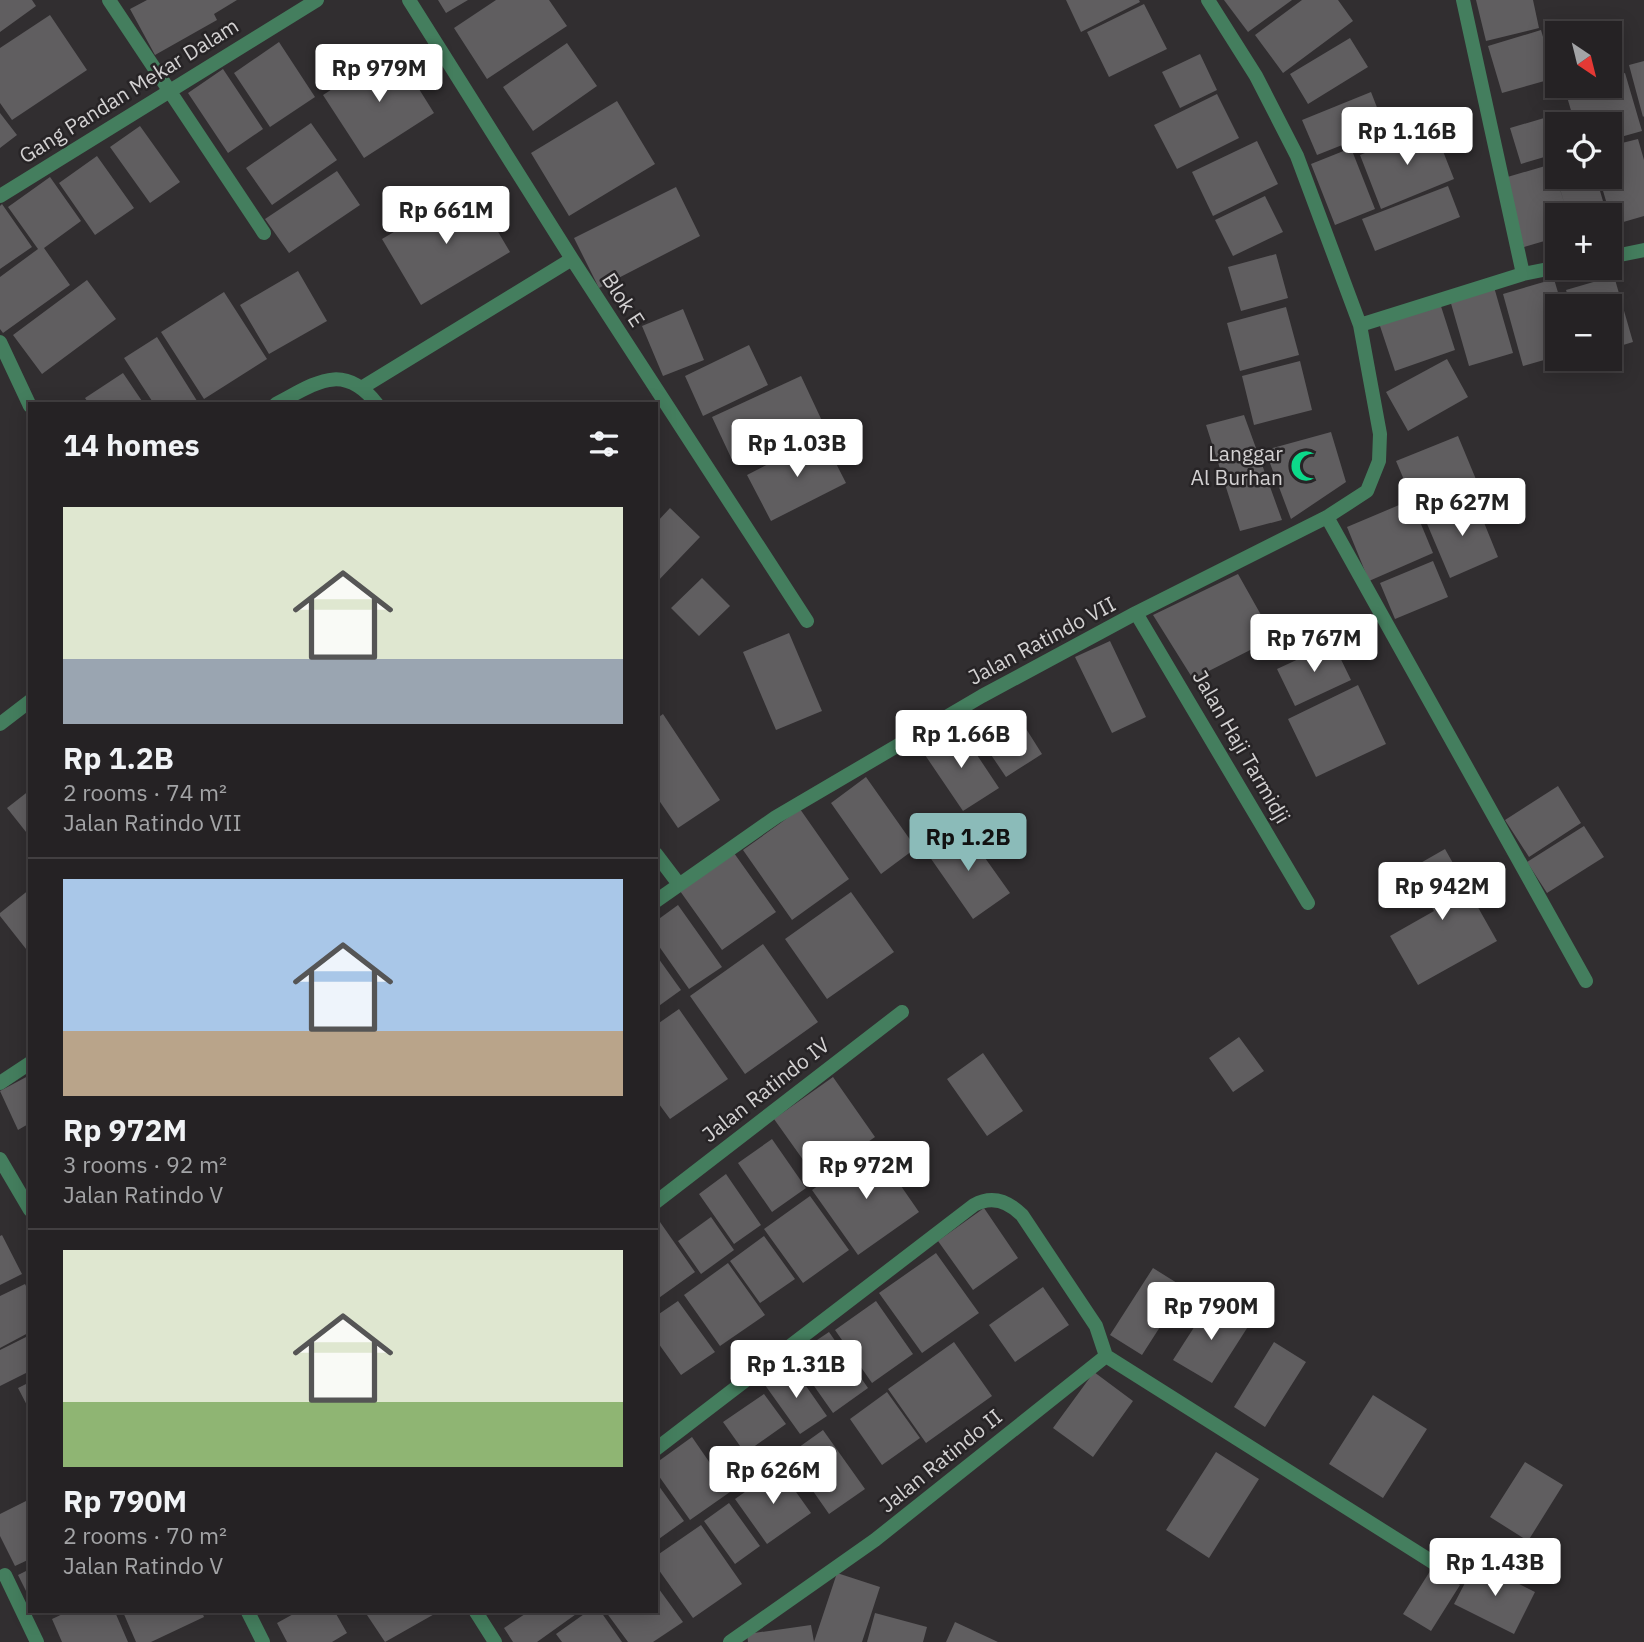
<!DOCTYPE html>
<meta charset="utf-8">
<style>
:root{--surface:#252224;--page:#312f31;--text:#f1f3f6;--muted:#a3a4a6;--line:#423f41;--accent:#8bbbb9}
body{margin:0;font-family:"IBM Plex Sans",sans-serif;background:var(--page);color:var(--text);height:100vh;display:flex;flex-direction:column;font-size:26px;white-space:nowrap}
*{box-sizing:border-box;margin:0}
p{font-size:23px;color:var(--muted)}
.icon{flex:none;width:38px;height:38px;fill:none;stroke:currentColor;stroke-width:2;stroke-linecap:round;stroke-linejoin:round}
.map{position:relative;flex:1;overflow:hidden}
.sheet{position:absolute;left:28px;top:402px;width:630px;height:1211px;display:flex;flex-direction:column;background:var(--surface);border-radius:0px;box-shadow:0 4px 18px #0003,0 0 0 2px var(--line)}
.sheet>*{flex:none}
.needle{width:46px;rotate:145deg}
.buttons{position:absolute;left:1545px;top:21px;display:grid;gap:14px}
.buttons a{display:grid;place-items:center;width:77px;height:77px;border-radius:0px;background:var(--surface);box-shadow:0 4px 18px #0003,0 0 0 2px var(--line);font-size:35px}
.price{position:absolute;translate:-50% -60px;padding:0 16px;border-radius:7px;background:#fff;color:#222;font-size:23px;line-height:46px;filter:drop-shadow(0 2px 4px #0008)}
.price::after{content:'';position:absolute;left:50%;top:42px;width:21px;height:16px;margin-left:-10px;background:inherit;clip-path:polygon(0 0,100% 0,50% 100%)}
.price.active{background:var(--accent);color:#111}
ul{padding:0;list-style:none}
li{display:grid;align-content:center;gap:14px;height:371px;padding:0 35px}
li+li{border-top:2px solid var(--line)}
li span{display:grid;place-items:center;height:217px;border-radius:0px;color:#555}
li>.icon{margin-inline-start:auto}
span .icon{width:126px;height:126px;fill:#fffc;stroke-width:1}
li b{font-size:30px}
h2{display:flex;justify-content:space-between;align-items:center;height:84px;padding:0 35px;font-size:30px}
.map>svg:first-child{display:block}
.building{fill:#605e60}
.lines{fill:none;stroke-linecap:round;stroke-linejoin:round}
.minor{stroke:#447e5e;stroke-width:14}
.labels{text-anchor:middle;stroke-width:5;stroke-linejoin:round;paint-order:stroke}
.street-label{font-size:21px;fill:#d3d1d2;stroke:#272426}
.poi-label{font-size:21px;fill:#d3d1d2;stroke:#272426;text-anchor:end}
</style>
<div class="map">
<svg width="1644" height="1642" viewBox="0 0 1644 1642">
<rect width="100%" height="100%" fill="#312e30"/>
<path class="building" d="M0 0H32L36 6 0 32Z
M147 0H237L214 14 217 20 155 55 130 9Z
M438 0H468L446 13Z
M496 0H549L567 26 487 79 454 28Z
M1066 0H1139L1140 2 1081 32Z
M1224 0H1292L1248 32Z
M1302 0H1338L1353 21 1283 73 1255 35Z
M1476 0H1533L1539 28 1486 41Z
M1144 4 1167 49 1109 77 1087 32Z
M50 15 87 70 12 120 0 103V48Z
M1541 30 1555 78 1502 93 1488 46Z
M1350 38 1368 67 1308 104 1290 74Z
M279 42 315 97 270 127 234 73Z
M567 43 597 86 533 131 503 87Z
M394 49 434 113 364 158 323 95Z
M1200 54 1217 90 1180 108 1162 72Z
M1644 61V116L1643 117 1629 65Z
M223 69 263 129 228 153 188 93Z
M1625 73 1642 131 1610 140V124H1575L1565 90 1580 86H1610V77Z
M1371 92 1385 128 1317 155 1302 120Z
M1217 94 1239 138 1177 169 1154 125Z
M617 101 655 164 569 216 531 153Z
M0 113 17 135 0 148Z
M1561 113 1564 124H1558V153L1521 164 1510 128Z
M311 123 337 160 272 205 246 168Z
M140 126 180 182 150 203 110 147Z
M1433 126 1454 179 1381 209 1360 155Z
M1638 139 1644 160V216L1613 225 1599 177H1610V146Z
M1257 141 1278 184 1213 216 1192 172Z
M1351 148 1375 209 1335 225 1311 164Z
M97 156 134 208 95 235 59 183Z
M1558 160V177H1596L1607 215H1558V237L1524 247 1504 178 1552 164 1564 202 1552 162Z
M337 171 360 205 289 253 265 219Z
M50 177 81 221 44 248 70 285 3 333 0 329V277L38 249 8 207Z
M471 186 510 252 421 305 382 239Z
M1448 186 1460 217 1375 251 1362 219Z
M676 187 700 236 599 288 574 238Z
M1265 196 1283 232 1233 256 1215 220Z
M2 204 32 247 0 269V206Z
M1276 254 1288 298 1241 311 1228 267Z
M298 271 327 321 269 354 240 305Z
M1614 276 1633 342 1610 349V306H1571L1566 290Z
M1554 279 1562 306H1558V356L1523 366 1503 294Z
M87 280 116 319 42 374 13 335Z
M1494 287 1513 353 1469 366 1450 300Z
M224 292 267 359 204 399 161 332Z
M1439 300 1455 350 1395 371 1378 320Z
M1286 307 1299 355 1240 371 1227 323Z
M683 309 704 360 663 376 642 326Z
M157 337 199 404H154L124 358Z
M749 345 768 385 703 416 685 376Z
M1447 359 1468 397 1408 431 1386 392Z
M1300 361 1312 410 1254 425 1242 376Z
M123 373 144 404H89L85 398Z
M801 376 823 423 734 464 712 417Z
M1244 415 1282 520 1240 531 1206 425Z
M1331 432 1346 482 1291 519 1265 450Z
M822 436 846 483 771 521 747 475Z
M1458 436 1480 489 1419 515 1396 461Z
M1474 498 1498 557 1450 578 1425 519Z
M1411 500 1433 553 1369 581 1347 527Z
M670 508 700 537 656 583V523Z
M1433 561 1448 597 1395 619 1380 583Z
M1238 574 1274 638 1193 679 1153 615Z
M702 578 730 606 699 636 671 608Z
M789 633 822 711 776 730 743 652Z
M1110 641 1146 717 1112 733 1075 657Z
M1333 643 1351 680 1295 706 1277 669Z
M1358 685 1386 744 1316 777 1288 719Z
M663 714 720 800 678 828 656 796V719Z
M1018 716 1042 754 1006 777 981 740Z
M959 728 999 788 963 811 923 752Z
M866 777 916 848 881 874 831 803Z
M1558 786 1581 823 1529 857 1505 820Z
M30 790V837L7 808Z
M800 809 849 879 792 920 743 850Z
M1584 826 1604 857 1547 893 1527 862Z
M963 827 1010 893 973 919 927 853Z
M1445 849 1497 941 1418 985 1390 936 1434 911 1410 869Z
M734 853 776 912 722 950 680 891Z
M30 889V954L0 916V913Z
M851 892 894 952 827 999 785 939Z
M678 905 722 967 689 989 656 942V921Z
M763 944 818 1022 745 1074 690 996Z
M656 955 681 990 656 1008Z
M679 1009 728 1079 670 1119 656 1100V1025Z
M1239 1037 1264 1071 1233 1092 1209 1058Z
M983 1053 1023 1111 987 1136 947 1079Z
M30 1075V1123L18 1130 0 1091Z
M833 1077 875 1137 816 1178 774 1119Z
M772 1139 806 1188 772 1212 738 1163Z
M874 1147 919 1212 858 1255 812 1190Z
M726 1174 761 1225 734 1244 699 1194Z
M810 1196 849 1250 803 1283 764 1229Z
M984 1208 1018 1258 973 1290 938 1241Z
M711 1217 734 1250 701 1274 678 1241Z
M660 1222 695 1272 656 1300V1225Z
M2 1235 22 1274 0 1285V1236Z
M764 1236 795 1279 760 1303 730 1261Z
M936 1253 979 1313 922 1353 879 1293Z
M728 1263 765 1315 720 1346 684 1295Z
M1153 1268 1185 1288 1142 1355 1110 1335Z
M25 1284 30 1294V1332L0 1348V1296Z
M1043 1287 1069 1325 1015 1362 989 1325Z
M678 1301 715 1352 681 1375 656 1340V1316Z
M876 1301 913 1354 872 1383 835 1330Z
M1211 1301 1249 1325 1212 1383 1173 1360Z
M829 1332 868 1388 833 1413 793 1356Z
M30 1335V1371L0 1386V1350Z
M954 1342 992 1396 926 1443 888 1389Z
M1274 1342 1306 1362 1265 1427 1234 1407Z
M792 1366 827 1416 800 1434 765 1385Z
M1094 1372 1133 1401 1093 1457 1053 1428Z
M30 1382V1411L18 1388Z
M887 1392 920 1438 882 1465 850 1419Z
M764 1394 786 1424 745 1453 723 1422Z
M1373 1395 1427 1429 1383 1498 1329 1464Z
M823 1430 865 1489 829 1514 788 1455Z
M692 1437 730 1492 690 1520 656 1472V1463Z
M1216 1452 1259 1479 1209 1558 1166 1530Z
M1525 1462 1563 1485 1528 1541 1490 1517Z
M779 1468 811 1513 767 1544 735 1499Z
M656 1482 684 1521 656 1541Z
M30 1499V1559L15 1566 0 1536V1514Z
M729 1503 760 1546 735 1564 704 1521Z
M701 1525 742 1584 693 1618 656 1566V1556Z
M1476 1562 1535 1592 1514 1634 1454 1604Z
M1432 1568 1460 1585 1431 1631 1403 1614Z
M30 1569V1599L18 1575Z
M837 1573 880 1587 862 1642H814Z
M656 1585 683 1622 653 1642H628L606 1612H656Z
M67 1612H115L128 1642H62L52 1619Z
M123 1612H202L204 1617 151 1642H136Z
M297 1612H335L347 1633 332 1642H287L277 1623Z
M365 1612H438L385 1642Z
M528 1612H579L537 1642H513L504 1628Z
M587 1612H601L622 1642H562L556 1634Z
M875 1613 927 1627 923 1642H867Z
M955 1622 998 1642H946Z
M811 1625 814 1642H748L747 1634Z"/>
<g class="lines">
<path class="minor" d="M109 0 264 233
M409 0 572 259 807 621
M1208 0 1256 76 1297 156 1360 325
M0 196 317 0
M1610 257 1644 250
M1523 274 1558 267
M0 342 30 406
M363 387 572 259
M276 404C316 383 343 361 377 404
M1327 517 1586 981
M1136 613 1308 903
M0 724 30 701
M656 854 678 883
M656 901 776 817 982 696 1136 613 1327 517 1367 491 1379 461 1380 434 1360 325 1523 274 1463 0
M0 1083 30 1063
M0 1159 30 1210
M656 1202 902 1012
M1106 1356 1442 1568
M656 1449 974 1205C992 1195 1008 1201 1022 1215L1096 1326 1106 1356
M5 1575 37 1642
M248 1612 263 1642
M476 1612 495 1642
M730 1642 875 1540 1106 1356"/>
</g>
<defs>
<symbol id="mosque-bare" viewBox="-9 -9 18 18"><path d="M3.5-4.9A6 6 0 1 0 3.5 4.9A5 5 0 1 1 3.5-4.9Z" fill="#0cd98a" stroke="#272426" stroke-width="2.5" paint-order="stroke"/></symbol>
</defs>
<g fill-rule="evenodd">
<use href="#mosque-bare" x="1284" y="444" width="44" height="44"/>
</g>
<g class="labels">
<g class="street-label">
<text transform="translate(129 91) rotate(-32)" y="7">Gang Pandan Mekar Dalam</text>
<text transform="translate(623 300) rotate(57)" y="7">Blok E</text>
<text transform="translate(1042 641) rotate(-28)" y="7">Jalan Ratindo VII</text>
<text transform="translate(1241 747) rotate(60)" y="7">Jalan Haji Tarmidji</text>
<text transform="translate(766 1090) rotate(-38)" y="7">Jalan Ratindo IV</text>
<text transform="translate(941 1461) rotate(-39)" y="7">Jalan Ratindo II</text>
</g>
<g class="poi-label">
<text x="1283" y="461">Langgar<tspan x="1283" dy="24">Al Burhan</tspan></text>
</g>
</g>
</svg>
<div class="buttons">
<a><svg class="needle" viewBox="-14 -14 28 28"><path d="M0-13l5 13h-10z" fill="#e53935"/><path d="M0 13l5-13h-10z" fill="#a3a4a6"/></svg></a>
<a><svg class="icon" aria-label="locate" viewBox="0 0 24 24"><circle cx="12" cy="12" r="6"/><path d="M12 2v4M12 18v4M2 12h4M18 12h4"/></svg></a>
<a>+</a>
<a>−</a>
</div>
<b class="price" style="left:379px;top:104px">Rp 979M</b>
<b class="price" style="left:1407px;top:167px">Rp 1.16B</b>
<b class="price" style="left:446px;top:246px">Rp 661M</b>
<b class="price" style="left:797px;top:479px">Rp 1.03B</b>
<b class="price" style="left:1462px;top:538px">Rp 627M</b>
<b class="price" style="left:1314px;top:674px">Rp 767M</b>
<b class="price" style="left:961px;top:770px">Rp 1.66B</b>
<b class="price active" style="left:968px;top:873px">Rp 1.2B</b>
<b class="price" style="left:1442px;top:922px">Rp 942M</b>
<b class="price" style="left:866px;top:1201px">Rp 972M</b>
<b class="price" style="left:1211px;top:1342px">Rp 790M</b>
<b class="price" style="left:796px;top:1400px">Rp 1.31B</b>
<b class="price" style="left:773px;top:1506px">Rp 626M</b>
<b class="price" style="left:1495px;top:1598px">Rp 1.43B</b>
<section class="sheet">
<h2>14 homes<svg class="icon" aria-label="filters" viewBox="0 0 24 24"><path d="M4 7h16M4 17h16"/><circle cx="9" cy="7" r="2"/><circle cx="15" cy="17" r="2"/></svg></h2>
<ul>
<li><span style="background:linear-gradient(#dfe7d0 70%,#9aa5b1 0)"><svg class="icon" aria-label="home" viewBox="0 0 24 24"><path d="M3 11l9-7 9 7M6 9v11h12V9"/></svg></span><div><b>Rp 1.2B</b><p>2 rooms · 74 m²</p><p>Jalan Ratindo VII</p></div></li>
<li><span style="background:linear-gradient(#a9c7e8 70%,#b9a48a 0)"><svg class="icon" aria-label="home" viewBox="0 0 24 24"><path d="M3 11l9-7 9 7M6 9v11h12V9"/></svg></span><div><b>Rp 972M</b><p>3 rooms · 92 m²</p><p>Jalan Ratindo V</p></div></li>
<li><span style="background:linear-gradient(#dfe7d0 70%,#8fb573 0)"><svg class="icon" aria-label="home" viewBox="0 0 24 24"><path d="M3 11l9-7 9 7M6 9v11h12V9"/></svg></span><div><b>Rp 790M</b><p>2 rooms · 70 m²</p><p>Jalan Ratindo V</p></div></li>
</ul>
</section>
</div>
